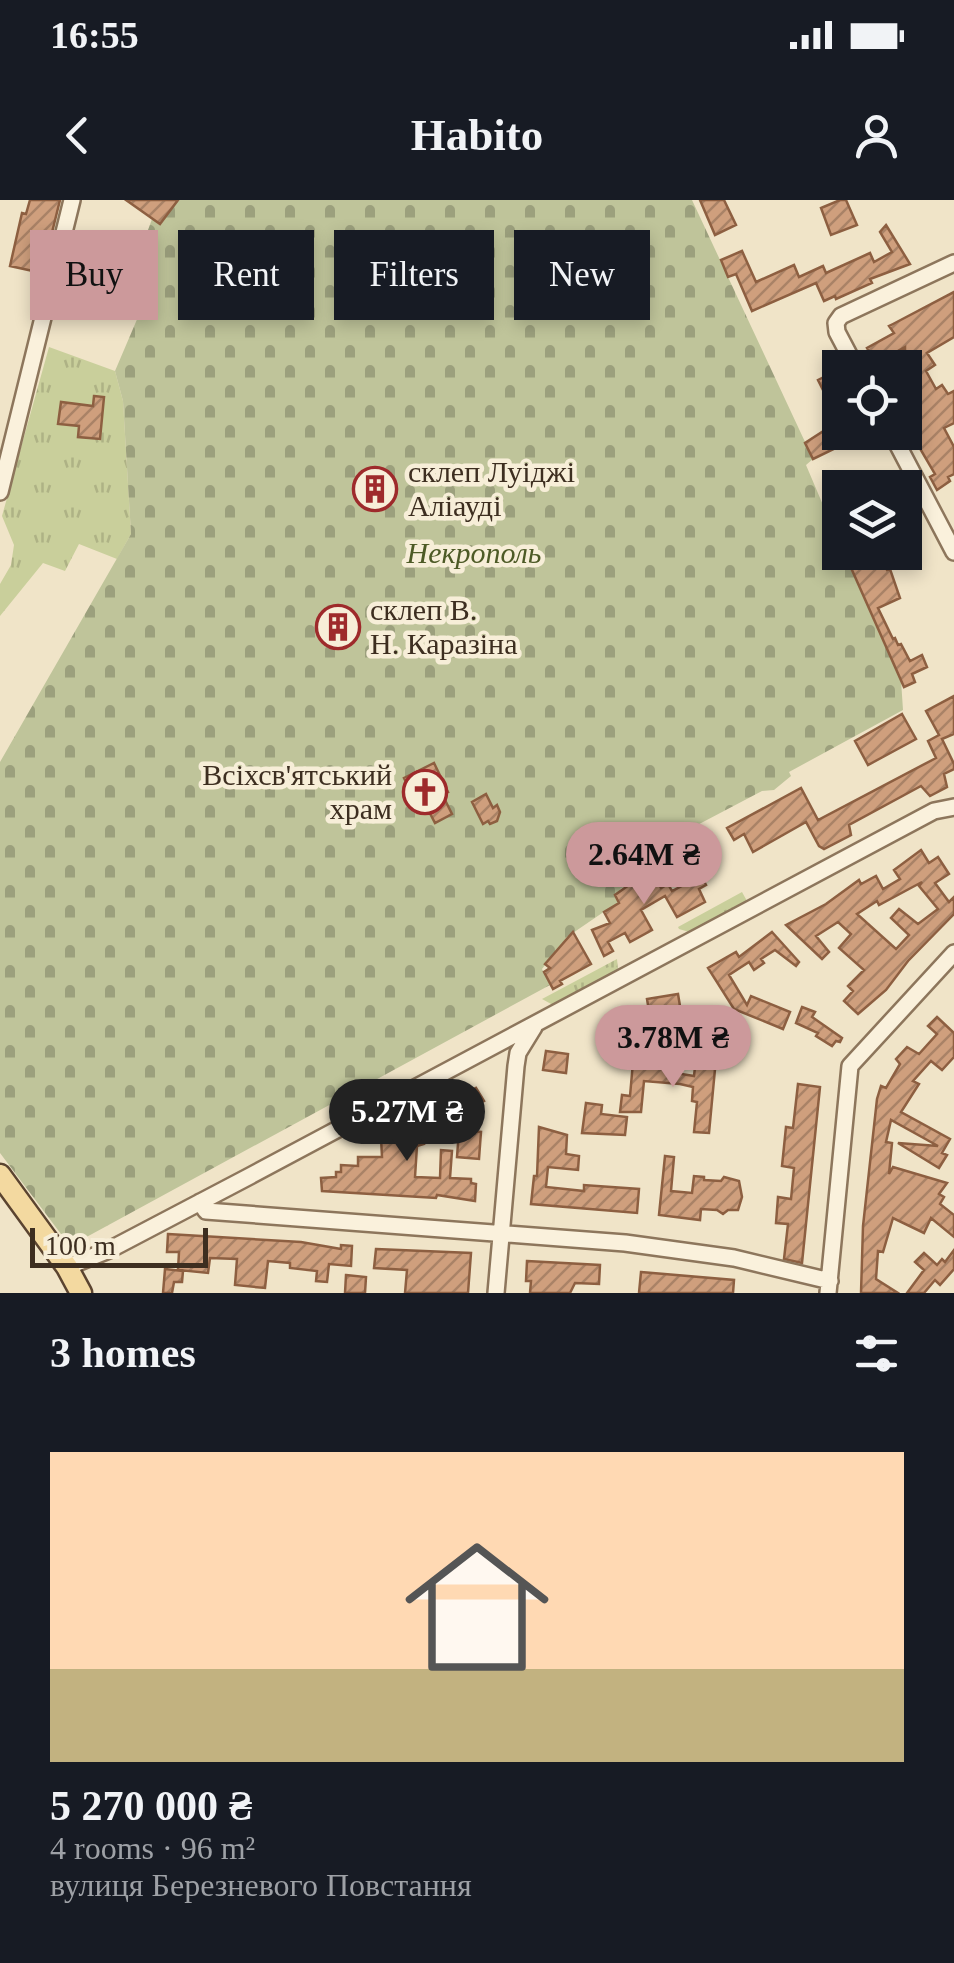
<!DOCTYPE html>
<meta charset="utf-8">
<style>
:root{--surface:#171b24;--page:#242831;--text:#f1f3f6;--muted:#9ea1a6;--accent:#cc999b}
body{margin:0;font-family:"Times New Roman",serif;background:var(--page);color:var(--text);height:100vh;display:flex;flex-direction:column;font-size:38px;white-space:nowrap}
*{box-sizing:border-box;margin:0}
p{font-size:32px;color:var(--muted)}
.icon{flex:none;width:55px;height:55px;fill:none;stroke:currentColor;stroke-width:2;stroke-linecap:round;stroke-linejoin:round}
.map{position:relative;height:1093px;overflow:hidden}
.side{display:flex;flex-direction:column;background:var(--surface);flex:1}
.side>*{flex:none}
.guide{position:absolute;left:30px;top:30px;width:895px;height:90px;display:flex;gap:20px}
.buttons{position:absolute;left:822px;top:150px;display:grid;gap:20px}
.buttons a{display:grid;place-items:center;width:100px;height:100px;border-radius:0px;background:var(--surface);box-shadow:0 5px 15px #0003;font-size:50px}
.scale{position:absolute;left:30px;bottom:25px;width:178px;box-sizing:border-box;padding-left:10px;border:5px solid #3d2e20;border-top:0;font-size:28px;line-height:35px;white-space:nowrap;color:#3d2e20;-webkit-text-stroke:8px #f7eed8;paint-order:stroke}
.price{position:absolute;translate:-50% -85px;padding:0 22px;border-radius:35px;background:var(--accent);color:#111;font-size:32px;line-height:65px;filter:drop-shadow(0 2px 5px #0008)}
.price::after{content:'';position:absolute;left:50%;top:60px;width:30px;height:22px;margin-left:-15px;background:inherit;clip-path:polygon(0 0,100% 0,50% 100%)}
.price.current{background:#222;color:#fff}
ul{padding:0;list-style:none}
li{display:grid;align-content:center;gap:20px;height:530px;padding:0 50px}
li span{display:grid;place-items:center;height:310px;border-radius:0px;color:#555}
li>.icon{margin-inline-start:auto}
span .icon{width:180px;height:180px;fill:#fffc;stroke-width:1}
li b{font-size:42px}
h2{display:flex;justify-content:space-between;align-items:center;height:120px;padding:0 50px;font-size:42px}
.pill{padding:0 35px;border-radius:0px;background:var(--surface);box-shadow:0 5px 15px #0003;font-size:35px;line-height:90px}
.pill.current{background:var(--accent);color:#111}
.status{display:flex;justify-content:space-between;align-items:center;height:70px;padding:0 50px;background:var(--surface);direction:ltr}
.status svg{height:28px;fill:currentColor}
header{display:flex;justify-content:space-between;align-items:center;height:130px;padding:0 50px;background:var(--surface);font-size:45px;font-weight:700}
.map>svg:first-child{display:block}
.grass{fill:url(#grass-tufts)}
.cemetery{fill:url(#cemetery-stones)}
.building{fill:url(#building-hatch);stroke:#8d5f41;stroke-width:2.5;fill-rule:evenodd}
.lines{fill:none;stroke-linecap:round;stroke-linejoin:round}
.minor-casing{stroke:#8d765c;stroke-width:20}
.major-casing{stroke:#5b4430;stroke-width:25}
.minor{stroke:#faf1dc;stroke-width:15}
.major{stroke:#f3d9a0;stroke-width:20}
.labels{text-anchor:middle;stroke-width:9;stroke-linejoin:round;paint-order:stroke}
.poi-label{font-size:30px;fill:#3d2e20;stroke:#f7eed8;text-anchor:start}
.park-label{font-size:30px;font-style:italic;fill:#4d5a26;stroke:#f7eed8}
</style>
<div class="status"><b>16:55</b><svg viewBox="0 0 49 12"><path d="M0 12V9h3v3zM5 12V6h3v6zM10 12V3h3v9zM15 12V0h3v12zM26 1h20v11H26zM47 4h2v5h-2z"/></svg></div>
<header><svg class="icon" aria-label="back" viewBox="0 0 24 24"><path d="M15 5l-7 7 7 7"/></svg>Habito<svg class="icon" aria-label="person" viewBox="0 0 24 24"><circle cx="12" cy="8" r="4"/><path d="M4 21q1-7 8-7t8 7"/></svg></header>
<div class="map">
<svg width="954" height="1093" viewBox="0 0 954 1093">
<defs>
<pattern id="grass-tufts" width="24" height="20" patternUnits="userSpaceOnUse" patternTransform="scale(2.5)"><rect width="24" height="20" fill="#c9cf9b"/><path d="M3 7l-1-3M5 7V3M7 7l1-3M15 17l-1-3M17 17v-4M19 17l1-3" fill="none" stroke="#aeb285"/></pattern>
<pattern id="cemetery-stones" width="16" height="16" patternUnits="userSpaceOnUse" patternTransform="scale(2.5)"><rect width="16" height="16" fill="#bfc49a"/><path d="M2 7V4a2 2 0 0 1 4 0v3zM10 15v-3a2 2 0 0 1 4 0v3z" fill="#9ca07d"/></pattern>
<pattern id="building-hatch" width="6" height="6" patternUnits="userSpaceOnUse" patternTransform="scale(2.5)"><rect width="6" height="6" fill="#cf9f7d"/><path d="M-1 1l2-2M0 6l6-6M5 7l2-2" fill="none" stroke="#a98266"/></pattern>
</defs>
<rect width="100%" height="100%" fill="#f0e4c8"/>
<path class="grass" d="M49 147 115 171 123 201 131 334 117 359 79 344 65 371 43 363 0 416V384L11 365 14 345 2 316Z
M742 692 747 701 689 732 679 729 678 727Z
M617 759 618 770 553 805 542 799Z"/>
<path class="cemetery" d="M177 0H692L813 259 806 265 840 345V352L844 353 850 366 901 480 903 510 789 572 791 576 774 590 762 591 627 662 636 680 620 689 626 714 608 709 567 737 542 769 550 785 70 1046 0 953V562L131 334 123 201 115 171 141 110 144 81 136 63 152 19 161 24Z"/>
<path class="building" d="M30 0H60L42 73 10 66 22 13 26 14Z
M126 0H178L160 24Z
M700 0H724L736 25 715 35Z
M840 0H846L857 25 831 35 821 8Z
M886 25 910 64 870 79 872 83 836 99 835 96 824 101 816 83 752 111 736 74 728 77 721 60 742 51 756 82 794 65 799 77 823 66 826 73 870 53 874 62 892 52 880 32Z
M100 60 130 82 136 63 144 81 137 117 128 113 130 106 93 78Z
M954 92V137L927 153 935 165 926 171 936 189 942 185 948 194 954 191V223L944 228 954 247V274L948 277 950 281 937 290 930 277 935 274 905 223V147L876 163 867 148 894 133 889 126 893 124Z
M840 169V230L834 234 840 246 813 259 805 243 828 228 824 220 835 214 818 180Z
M94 196 104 197 100 239 78 237 79 226 58 224 61 202 93 206Z
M844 352H878L887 370 890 369 900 398 878 408 893 439 895 438 898 445 901 444 910 461 922 455 927 467 912 474 915 482 904 487Z
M954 496V534L942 539 954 564V569L944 574 947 587 930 596 921 586 849 625 851 635 824 649 819 646 806 622 753 652 744 634 734 640 727 628 801 588 818 620 936 558 928 541 939 535 926 511Z
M902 514 916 539 868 565 855 541Z
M434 563 448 592 442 594 452 614 435 623 420 594 414 598 404 578Z
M486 594 493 608 497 605 500 612 497 621 490 624 488 621 483 624 472 602Z
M921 650 929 663 938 657 949 674 935 683 949 702 954 697V714L908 761 886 790 858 814 844 801 853 791 848 786 864 770 839 748 851 734 838 722 816 736 829 752 822 759 786 725 826 704 859 680 861 684 876 676 883 689 900 679 894 670ZM922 682 919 686 938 709 918 724 899 709 891 718 909 735 896 749 857 714 877 701 879 705Z
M644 666 649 675 653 673 661 688 668 684 672 691 701 676 706 685 699 689 705 702 677 717 665 696 641 710 652 730 630 742 625 733 608 742 613 751 604 756 592 730 610 723 604 712 619 703 615 695 636 680 632 673Z
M573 732 591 764 560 781 562 784 553 789 544 772 550 768 545 764Z
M772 732 799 762 796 766 775 750 761 759 764 763 754 770 749 762 729 775 747 805 751 796 790 812 783 829 734 809 708 768 736 752 739 757Z
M678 794 684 830 653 835 647 799Z
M802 807 815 812 812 817 842 838 840 842 836 841 832 846 816 836 818 833 796 823Z
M937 817 954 833V857L942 870 931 861 913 881 919 884 901 912 950 939 942 953 947 955 939 968 898 943 938 946 891 920 886 942 892 943 889 974 893 967 947 983 939 994 944 997 940 1004 954 1015V1037L931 1018 924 1033 893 1018 883 1052 878 1051 876 1079 898 1093H861L863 1026 877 899 881 886 886 888 900 864 896 859 907 847 919 854 937 834 928 826Z
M546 851 568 854 566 873 543 870Z
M633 862 669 865V872L694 876 695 867 715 869 709 933 694 932 697 902 692 901 693 887 680 884 644 881 641 912H620L622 895 630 896Z
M798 884 820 887 802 1063 784 1059 788 1024 776 1023 778 997 791 999 794 968 782 966 786 927 793 928Z
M476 888 484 901 421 933 424 944 417 946 415 977 440 978 441 950 452 951 450 978 471 979V983L476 984 475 1001 437 995 436 998 322 991 321 978 336 977V972H341V965L358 966V957H382L381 938 407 936 404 926 443 913 439 907Z
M586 903 602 905 601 914 627 917 625 935 582 933Z
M539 927 567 935 566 954 579 956 578 970 548 967 546 987 584 991V985L639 989 637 1013 531 1004 534 976H537Z
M459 930 481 932 479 959 457 957Z
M665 956 674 957 671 991 692 993 694 976 704 977V980L721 981 724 977 739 981 742 997 738 1010H728L723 1014 717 1010 701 1009 700 1020 659 1015Z
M168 1034 301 1042 341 1049V1045L352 1046 351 1066 329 1064 327 1082 316 1081 317 1071 290 1068V1063L268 1061 265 1088 235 1085 237 1059 210 1058 208 1073 178 1070 179 1052H167Z
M376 1049 471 1053 468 1093H405L407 1070 374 1068Z
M954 1050V1069L940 1085 935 1080 924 1093H907L924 1070 915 1062 924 1053 937 1065 942 1059 945 1062Z
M527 1061 600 1065 599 1084 575 1083 570 1093H530L531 1081H526Z
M165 1069 183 1071 182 1082H174L172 1093H163Z
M641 1072 734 1080 733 1093H639Z
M346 1075 366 1077 365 1093H345Z"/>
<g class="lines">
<defs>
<path id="minor" d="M856 168 837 132 836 123 841 116 954 63
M891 232 954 352
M0 292 72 0
M200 1002 206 1011 625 1043 734 1058 830 1081
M67 1067 109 1050 250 976 934 611 954 607
M496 1093 516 866 518 853 534 827
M828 1093 850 866 954 753"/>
<path id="major" d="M0 975 67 1067 81 1093"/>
</defs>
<use href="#minor" class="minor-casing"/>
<use href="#major" class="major-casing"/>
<use href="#minor" class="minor"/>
<use href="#major" class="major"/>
</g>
<defs>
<symbol id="building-ring" viewBox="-11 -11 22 22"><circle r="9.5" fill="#f7eed8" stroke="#9e2a2b" stroke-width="1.5"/><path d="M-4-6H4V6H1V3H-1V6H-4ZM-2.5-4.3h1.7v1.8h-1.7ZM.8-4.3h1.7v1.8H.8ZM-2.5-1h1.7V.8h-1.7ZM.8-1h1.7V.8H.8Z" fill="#9e2a2b"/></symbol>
<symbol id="church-ring" viewBox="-11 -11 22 22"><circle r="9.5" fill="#f7eed8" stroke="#9e2a2b" stroke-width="1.5"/><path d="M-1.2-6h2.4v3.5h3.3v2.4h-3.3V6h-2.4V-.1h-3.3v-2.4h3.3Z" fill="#9e2a2b"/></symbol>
</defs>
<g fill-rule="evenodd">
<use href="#building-ring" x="350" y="264" width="50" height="50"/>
<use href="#building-ring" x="313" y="402" width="50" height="50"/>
<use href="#church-ring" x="400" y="567" width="50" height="50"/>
</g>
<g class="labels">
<g class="poi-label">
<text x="408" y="282">склеп Луіджі<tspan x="408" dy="34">Аліауді</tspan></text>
<text x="370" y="420">склеп В.<tspan x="370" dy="34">Н. Каразіна</tspan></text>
<text x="392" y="585" text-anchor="end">Всіхсв'ятський<tspan x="392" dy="34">храм</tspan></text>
</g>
<g class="park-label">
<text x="474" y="363">Некрополь</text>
</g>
</g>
</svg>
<div class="buttons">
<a><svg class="icon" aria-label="locate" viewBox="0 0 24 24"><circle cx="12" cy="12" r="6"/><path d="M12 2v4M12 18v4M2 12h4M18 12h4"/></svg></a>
<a><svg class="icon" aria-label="layers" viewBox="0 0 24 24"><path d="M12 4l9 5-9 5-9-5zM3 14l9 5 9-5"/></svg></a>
</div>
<div class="scale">100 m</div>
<b class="price" style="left:644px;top:707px">2.64M ₴</b>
<b class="price" style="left:673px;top:890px">3.78M ₴</b>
<b class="price current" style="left:407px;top:964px">5.27M ₴</b>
<div class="guide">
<a class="pill current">Buy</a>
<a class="pill">Rent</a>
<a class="pill">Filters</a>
<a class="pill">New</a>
</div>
</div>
<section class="side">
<h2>3 homes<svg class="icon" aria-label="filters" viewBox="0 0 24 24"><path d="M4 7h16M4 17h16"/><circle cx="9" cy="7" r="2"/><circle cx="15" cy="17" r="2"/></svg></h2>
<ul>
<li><span style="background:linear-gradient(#ffd9b3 70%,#c2b280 0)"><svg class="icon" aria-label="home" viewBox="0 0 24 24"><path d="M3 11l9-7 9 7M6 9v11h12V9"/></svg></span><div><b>5 270 000 ₴</b><p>4 rooms · 96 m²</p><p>вулиця Березневого Повстання</p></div></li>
</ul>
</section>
